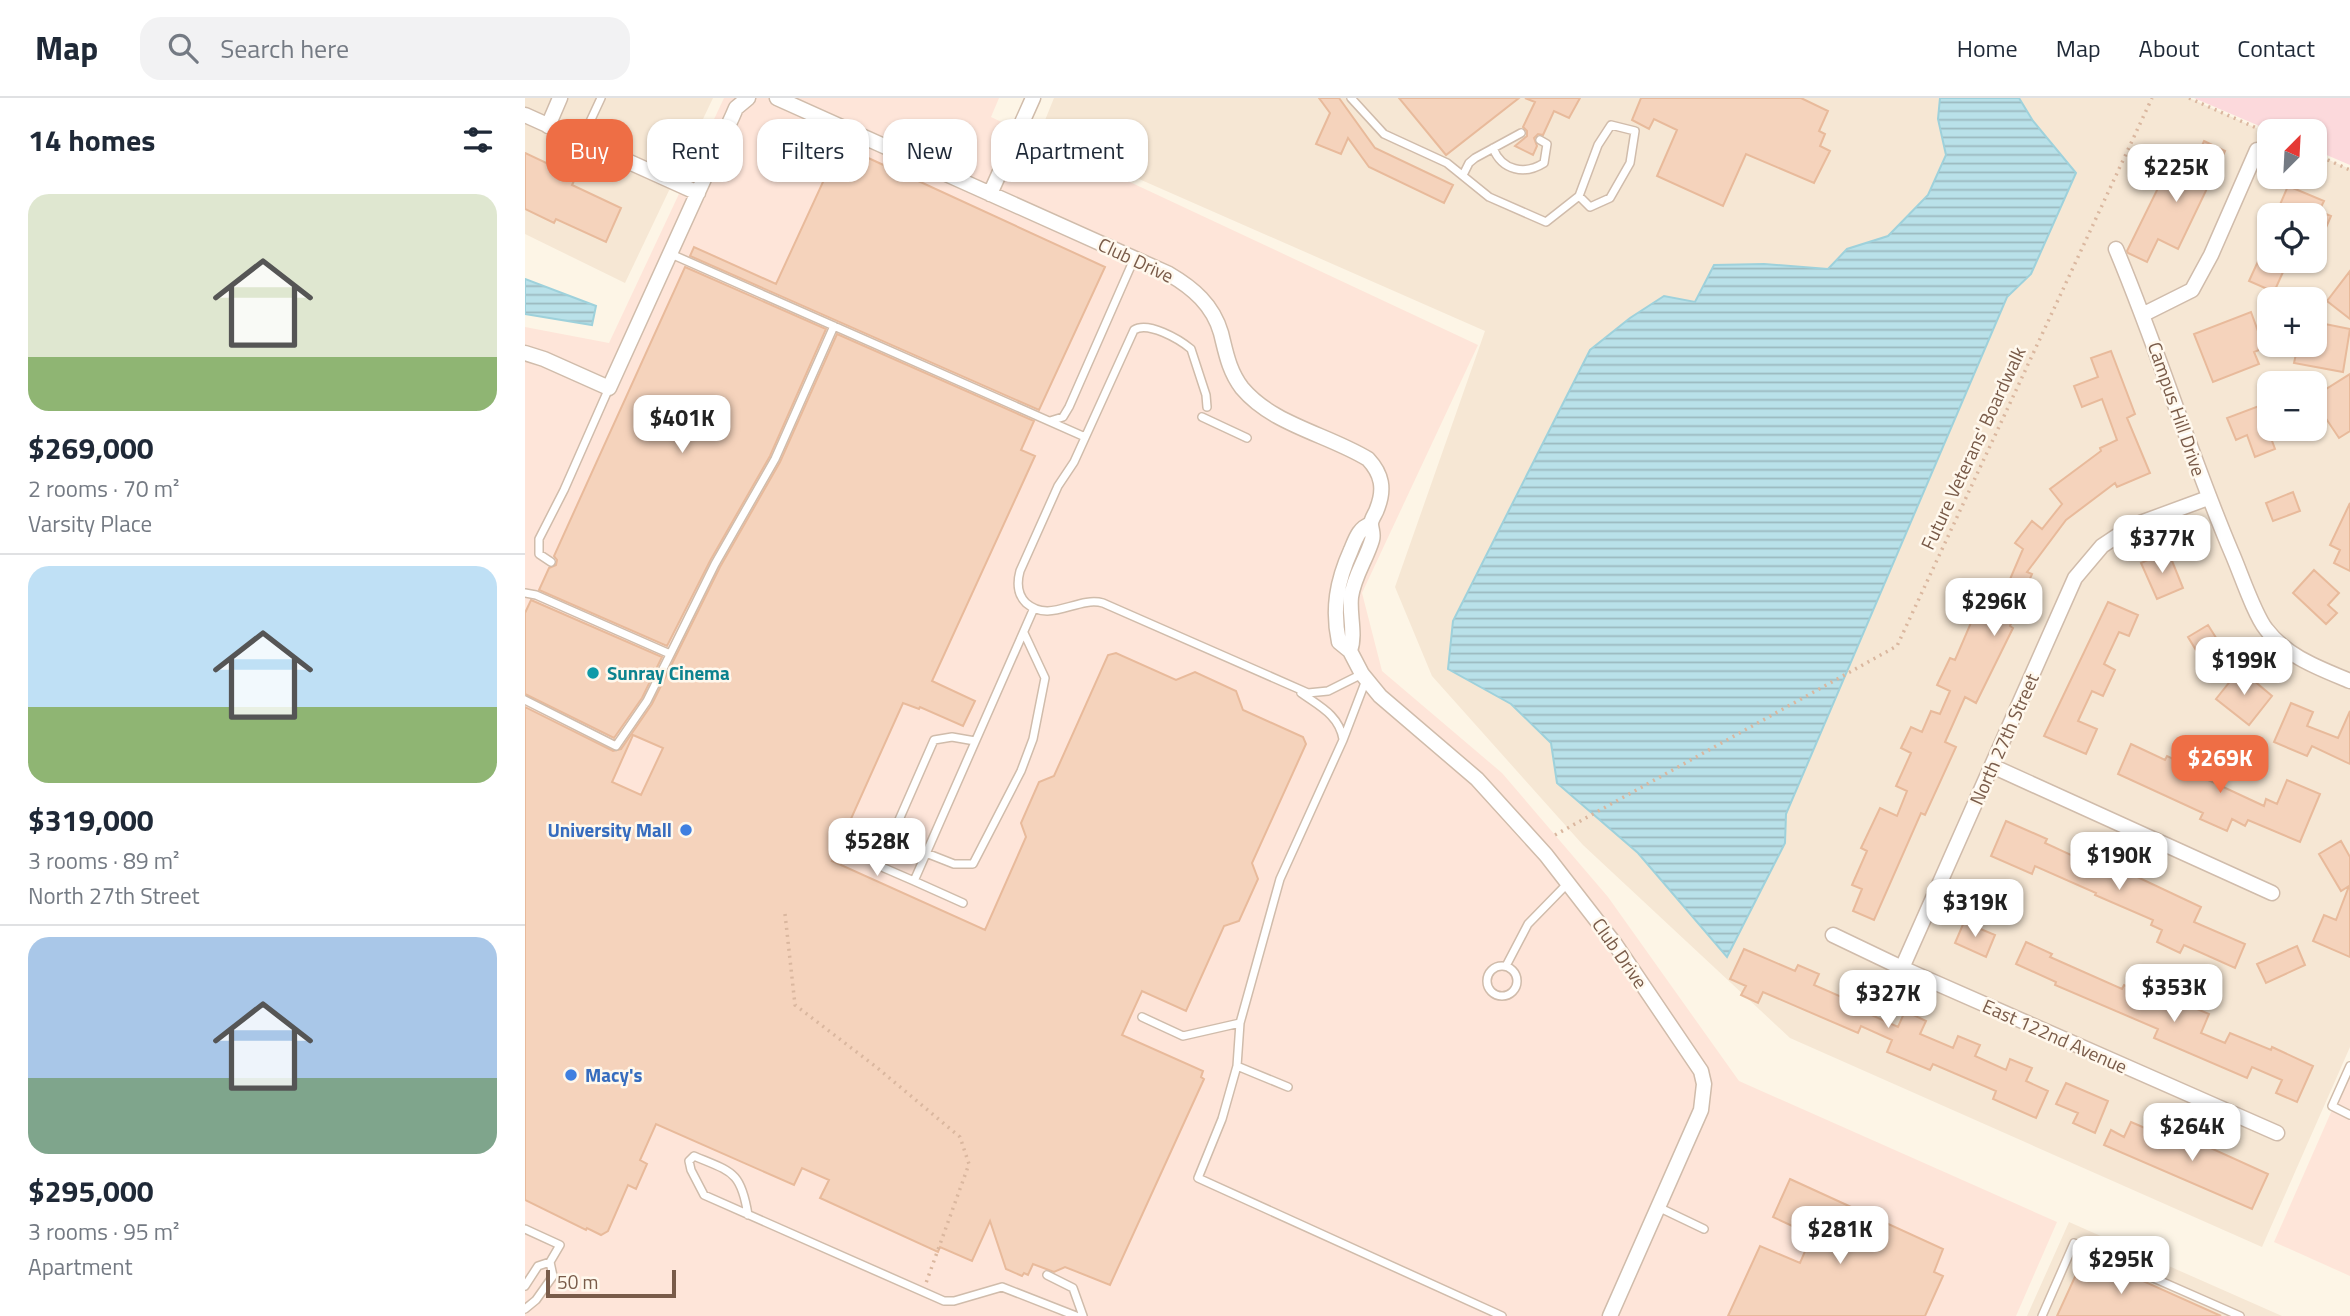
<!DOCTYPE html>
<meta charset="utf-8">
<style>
:root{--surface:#fff;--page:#f2f2f3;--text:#1f2937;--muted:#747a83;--line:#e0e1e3;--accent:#ee6e45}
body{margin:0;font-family:"Titillium Web",sans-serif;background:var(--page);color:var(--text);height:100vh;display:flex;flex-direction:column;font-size:26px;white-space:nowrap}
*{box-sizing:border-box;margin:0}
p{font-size:23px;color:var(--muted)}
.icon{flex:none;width:38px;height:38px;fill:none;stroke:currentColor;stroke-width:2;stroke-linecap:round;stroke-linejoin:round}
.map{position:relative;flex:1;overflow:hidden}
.drawer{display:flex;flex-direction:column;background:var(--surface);width:525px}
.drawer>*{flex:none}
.guide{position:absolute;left:21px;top:21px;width:665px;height:63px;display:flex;gap:14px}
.needle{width:46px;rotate:24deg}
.controls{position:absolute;left:1732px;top:21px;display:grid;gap:14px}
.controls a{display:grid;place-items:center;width:70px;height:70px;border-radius:14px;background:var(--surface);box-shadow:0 2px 5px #0004;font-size:35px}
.scale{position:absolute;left:21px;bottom:18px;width:130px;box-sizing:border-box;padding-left:7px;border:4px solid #795b49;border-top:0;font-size:19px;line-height:24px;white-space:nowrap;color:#795b49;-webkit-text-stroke:5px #fff8ed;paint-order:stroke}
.price{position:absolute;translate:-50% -60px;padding:0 16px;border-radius:14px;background:#fff;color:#222;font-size:23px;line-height:46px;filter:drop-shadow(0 2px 4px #0008)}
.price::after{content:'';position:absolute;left:50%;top:42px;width:21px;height:16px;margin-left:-10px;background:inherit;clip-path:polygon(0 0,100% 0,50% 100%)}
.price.active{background:var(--accent);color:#fff}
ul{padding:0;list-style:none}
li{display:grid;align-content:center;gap:14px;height:371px;padding:0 28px}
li+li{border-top:2px solid var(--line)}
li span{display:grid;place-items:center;height:217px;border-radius:21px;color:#555}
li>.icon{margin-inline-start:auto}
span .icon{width:126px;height:126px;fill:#fffc;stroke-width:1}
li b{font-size:30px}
h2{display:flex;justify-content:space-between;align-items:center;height:84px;padding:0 28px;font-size:30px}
.tag{padding:0 24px;border-radius:21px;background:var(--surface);box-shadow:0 2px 5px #0004;font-size:24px;line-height:63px}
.tag.active{background:var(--accent);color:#fff}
header{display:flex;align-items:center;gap:42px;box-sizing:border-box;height:98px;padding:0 35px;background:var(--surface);border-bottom:2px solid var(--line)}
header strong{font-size:33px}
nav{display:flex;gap:38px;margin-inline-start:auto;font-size:24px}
.search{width:490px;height:63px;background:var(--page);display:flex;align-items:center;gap:18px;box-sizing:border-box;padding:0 24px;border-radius:21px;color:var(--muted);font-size:26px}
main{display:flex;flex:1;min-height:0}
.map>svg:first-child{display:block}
.residential{fill:#f6e7d4;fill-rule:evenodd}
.commercial{fill:#fee5d9}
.medical{fill:#fcd9dc}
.water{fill:url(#water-rules);stroke:#9ed1db;stroke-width:2}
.building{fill:#f5d3bc;stroke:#e8ba9b;stroke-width:2;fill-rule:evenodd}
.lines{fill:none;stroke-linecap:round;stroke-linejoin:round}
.lane-casing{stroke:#d0bcab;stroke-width:10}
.street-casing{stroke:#d0bcab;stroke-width:17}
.path{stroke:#dab79f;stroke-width:3.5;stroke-dasharray:2 5;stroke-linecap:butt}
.lane{stroke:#fff;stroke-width:7}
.street{stroke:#fff;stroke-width:14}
.culture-dot{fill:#0f9aa8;stroke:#fff8ed;stroke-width:2.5}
.shop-dot{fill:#3f7fe0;stroke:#fff8ed;stroke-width:2.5}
.labels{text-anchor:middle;stroke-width:5;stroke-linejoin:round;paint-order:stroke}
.street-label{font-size:19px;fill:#795b49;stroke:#fff8ed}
.culture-label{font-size:19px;font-weight:bold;fill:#0d838f;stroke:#fff8ed;text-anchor:start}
.shop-label{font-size:19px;font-weight:bold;fill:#366cbe;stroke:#fff8ed;text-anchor:end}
</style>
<header>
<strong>Map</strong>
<div class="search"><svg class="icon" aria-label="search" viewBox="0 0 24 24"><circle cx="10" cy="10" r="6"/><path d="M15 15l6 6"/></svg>Search here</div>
<nav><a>Home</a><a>Map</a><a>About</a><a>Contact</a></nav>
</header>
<main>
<section class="drawer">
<h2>14 homes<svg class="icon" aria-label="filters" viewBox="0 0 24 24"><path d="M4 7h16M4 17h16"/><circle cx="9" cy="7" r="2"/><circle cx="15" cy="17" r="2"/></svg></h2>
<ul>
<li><span style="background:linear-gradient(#dfe7d0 75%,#8fb573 0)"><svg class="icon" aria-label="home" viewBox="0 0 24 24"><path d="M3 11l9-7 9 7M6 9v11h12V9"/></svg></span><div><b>$269,000</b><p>2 rooms · 70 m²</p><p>Varsity Place</p></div></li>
<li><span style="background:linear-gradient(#bfe0f5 65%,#8fb573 0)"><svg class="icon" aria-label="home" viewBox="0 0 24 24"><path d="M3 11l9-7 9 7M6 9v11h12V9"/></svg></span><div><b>$319,000</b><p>3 rooms · 89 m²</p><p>North 27th Street</p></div></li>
<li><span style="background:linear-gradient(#a9c7e8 65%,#7fa58c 0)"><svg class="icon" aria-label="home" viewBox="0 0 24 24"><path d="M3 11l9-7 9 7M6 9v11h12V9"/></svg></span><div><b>$295,000</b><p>3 rooms · 95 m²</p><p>Apartment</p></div></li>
</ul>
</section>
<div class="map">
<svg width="1825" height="1218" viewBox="0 0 1825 1218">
<defs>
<pattern id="water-rules" width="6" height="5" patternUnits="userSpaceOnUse" patternTransform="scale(1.75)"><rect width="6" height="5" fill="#b9e1e9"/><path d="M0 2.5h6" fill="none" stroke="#9bb9bf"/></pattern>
</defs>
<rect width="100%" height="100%" fill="#fdf5e6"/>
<path class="residential" d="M0 0H188L100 185 0 136Z
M529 0H1664L1745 36V79H1790V56L1825 71V949L1737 1149 1265 940 1058 747 907 578 870 489 960 233 514 37ZM1745 117H1790V163H1745ZM1745 201H1790V247H1745ZM1745 285H1790V331H1745Z
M1544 1124 1757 1218H1502Z"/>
<path class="commercial" d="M199 0H474L466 19 953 247 837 495 857 573 977 675 1083 799 1214 983 1532 1124 1491 1218H0V229L84 245Z
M1825 971V1178L1749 1144Z"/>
<path class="medical" d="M1669 0H1825V67L1790 52V33H1746Z"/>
<path class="water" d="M1415 0H1494L1508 23 1551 75 1506 176 1482 199 1261 716 1260 745 1202 859 1113 755 1032 685 1026 645 986 606 923 571 928 523 1065 252 1105 220 1139 198 1170 204 1189 167 1239 166 1303 171 1322 151 1363 138 1403 97 1421 57 1413 21Z
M0 181 71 208 67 227 0 216Z"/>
<path class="building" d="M794 0H814L850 50 928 87 919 105 844 69 823 40 816 56 791 46 805 15Z
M874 0H994L921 57Z
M1000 0H1055L1044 20 1029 13 1018 37 1013 36 1009 40 1012 48 1008 57 990 48 1002 38V33L998 29 1010 4Z
M1116 0H1276L1303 13 1294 33 1300 36 1295 48 1305 53 1289 85 1221 56 1198 108 1132 78 1152 32 1129 21 1124 31 1107 22Z
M1679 43 1700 53 1653 151 1633 141 1622 164 1603 155 1602 153 1635 86 1644 90 1656 66 1667 70Z
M315 47 580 169 514 312 165 158 169 149 251 186Z
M0 55 51 79 47 87 96 110 81 144 31 121 29 125 0 111Z
M1763 88 1799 103 1794 113 1806 118 1790 155V117H1765L1766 114 1754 109Z
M1745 137V163H1763L1749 194 1724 183Z
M160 169 301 231 245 358 185 463 142 548 14 492 24 470 31 467 32 462 29 458Z
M1825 173V221L1802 203Z
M1726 214 1739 250 1729 254 1734 266 1688 284 1669 236Z
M1790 224 1825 231 1818 274 1769 265 1773 247H1790Z
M312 236 509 323 496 352 510 358 407 583 450 603 438 628 395 609 394 611 378 605 307 763 460 832 501 739 496 725 514 684 529 678 583 557 591 555 651 582 670 574 711 593 718 612 778 639 781 646 727 765 733 781 714 823 699 828 661 913 617 893 597 937 678 973 676 979 679 981 585 1187 540 1169 529 1174 508 1166 503 1177 499 1175 497 1178 481 1171 465 1123 447 1163 415 1149 413 1154 295 1100 304 1082 277 1070 269 1087 131 1026 115 1062 122 1066 111 1091 103 1087 83 1133 76 1137 62 1130 61 1132 0 1102V609L88 653 96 651 127 606 195 469 255 364ZM108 637 138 650 116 697 87 684Z
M1586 253 1610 316 1602 320 1625 375 1592 389 1590 385 1541 422 1502 474 1507 476 1485 528 1488 530 1451 605 1440 599 1420 644 1431 649 1400 717 1396 715 1349 822 1328 813 1337 791 1327 787 1342 753 1336 750 1355 710 1372 718 1382 693 1371 688 1386 655 1376 650 1386 629 1397 634 1406 613 1415 616 1425 593 1412 587 1425 560 1430 562 1451 513 1468 521 1498 451 1490 445 1507 423 1517 431 1537 406 1525 391 1576 353 1575 350 1592 342 1577 301 1557 309 1549 288 1573 279 1566 260Z
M1825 276V333L1814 340 1790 304V298Z
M1734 308 1750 351 1730 359 1722 337 1711 342 1702 320Z
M1768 394 1775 413 1748 423 1741 405Z
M1825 405V473L1809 465 1815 452 1805 447Z
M1643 453 1658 490 1632 501 1616 465Z
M1789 472 1814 495 1803 507 1812 515 1801 526 1768 495Z
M6 502 137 559 117 600 89 640 0 596V515Z
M1583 504 1613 517 1604 538 1594 534 1579 566 1590 572 1578 598 1567 593 1553 623 1572 631 1561 656 1519 638Z
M1683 527 1705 562 1685 575 1663 539Z
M1715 571 1747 598 1724 627 1691 601Z
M1766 605 1788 614 1782 628 1813 640 1825 613V666L1787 648 1782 658 1749 644Z
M1606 646 1640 662 1642 658 1683 677 1681 681 1739 708 1741 701 1752 706 1762 682 1795 696 1775 744 1723 722 1720 728 1707 721 1702 733 1675 721 1678 715 1593 676Z
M1481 723 1522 741 1520 745 1548 758 1553 747 1576 757 1574 761 1676 809 1669 824 1720 846 1710 870 1659 847 1655 855 1632 844 1637 832 1626 827 1628 822 1570 797 1571 795 1510 768 1507 776 1466 758Z
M1816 743 1825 759V859L1788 843 1799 817 1811 822 1824 788 1816 793 1794 756Z
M1439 824 1470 837 1461 859 1430 845Z
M1501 844 1527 856 1525 859 1597 891 1599 887 1643 906 1646 900 1684 916 1676 935 1700 945 1705 935 1746 952 1747 949 1788 968 1772 1004 1751 995 1757 982 1727 969 1722 980 1629 940 1633 931 1530 887 1531 884 1491 866Z
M1772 848 1780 867 1741 885 1732 866Z
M1219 851 1270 873 1273 867 1294 876 1289 887 1321 901 1325 892 1348 901 1342 915 1373 929 1380 913 1401 923 1395 936 1428 950 1433 938 1455 947 1450 958 1481 972 1485 961 1507 970 1501 983 1523 993 1511 1020 1468 1001 1471 993 1408 966 1405 972 1362 954 1367 942 1336 928 1333 935 1238 894 1233 905 1216 897 1221 888 1205 881Z
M1541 985 1583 1003 1570 1035 1548 1025 1553 1015 1531 1006Z
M1606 1024 1643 1040 1646 1032 1743 1076 1727 1111 1579 1047 1586 1032 1599 1039Z
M1265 1081 1418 1151 1409 1174 1418 1178 1400 1218H1203L1235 1148 1275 1165 1287 1137 1248 1119Z
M1560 1157 1696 1218H1532Z"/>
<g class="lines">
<defs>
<path id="lane" d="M826 0 859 36 922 65 964 99 1021 124 1054 98 1073 47 1086 27 1110 33 1105 65 1085 100 1065 109 1054 98
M56 43 76 0
M968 50C977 73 1000 77 1019 65L1022 46 1015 42
M938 77 944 65 950 60 996 35
M146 156 560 339
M682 309 681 297 666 251C654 241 623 223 609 232L549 364 533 388 495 473C492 484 492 496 501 505 525 526 552 498 578 505L783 595 803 593 837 576
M677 319 722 340
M525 323 538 319 544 309 609 161
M26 464 14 456V441L39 392 84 290
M0 495 11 497 145 556
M776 595C794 608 814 617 818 641
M0 602 91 648 122 603 190 466 250 361 309 228
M450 643 427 639 409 642 370 731 379 745 401 755 429 766H448L496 673 508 641 520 580 499 535
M359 770 389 783
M438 805 389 783 509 510
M962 883a15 15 0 1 1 30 0a15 15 0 1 1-30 0Z
M981 868 1003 826 1043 785
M617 919 658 938 715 925 755 781 818 642 841 582
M715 925 712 968 697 1021 673 1080 977 1218
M712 968 763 989
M1825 968 1807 1008 1825 1017
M1133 1109 1179 1131
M223 1117C216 1073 207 1074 169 1058L164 1063 166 1072 179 1097 419 1203H429L477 1189 551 1218
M0 1131 35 1147 25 1164 28 1178 11 1202 0 1211
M522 1177 548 1190 558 1218
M0 1188 13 1168 25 1164
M1517 1218 1549 1145 1715 1218"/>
<path id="street" d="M252 0 644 176C668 190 688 207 696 235 701 255 704 273 717 290 748 327 802 336 843 361 857 376 860 391 852 411 851 415 846 421 846 426 846 431 849 436 847 442 841 462 829 478 826 499 824 517 831 536 825 553
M0 17 173 95
M23 28 35 0
M465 96 508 0
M1591 151C1633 251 1664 354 1706 453 1715 473 1729 516 1741 531 1762 559 1794 570 1825 583
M1619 216 1667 192 1686 157 1732 52
M0 255 19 261 84 290 208 17 211 10 223 0
M846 426C834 430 831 440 826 452 812 483 807 511 814 544L825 553 837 576 855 598 952 681 1021 757 1090 846 1176 973 1179 986 1176 1012 1085 1218
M1467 668 1747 795
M1308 837 1377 870 1752 1035
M1377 870 1550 480 1577 448 1607 428 1683 400"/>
</defs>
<use href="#lane" class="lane-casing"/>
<use href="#street" class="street-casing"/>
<path class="path" d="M1664 0 1745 36
M1790 56 1825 72
M1030 737 1372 548 1627 0
M260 816 270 907 350 968 435 1039 444 1066 401 1185"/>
<use href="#lane" class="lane"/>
<use href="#street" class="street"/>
</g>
<circle class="culture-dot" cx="68" cy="575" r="7"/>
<g class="shop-dot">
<circle cx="161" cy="732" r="7"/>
<circle cx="46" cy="977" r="7"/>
</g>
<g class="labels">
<g class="street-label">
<text transform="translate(611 162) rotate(25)" y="7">Club Drive</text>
<text transform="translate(1652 311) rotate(71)" y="7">Campus Hill Drive</text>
<text transform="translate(1448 350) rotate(-65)" y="7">Future Veterans' Boardwalk</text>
<text transform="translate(1479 641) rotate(-66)" y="7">North 27th Street</text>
<text transform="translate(1095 855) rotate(55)" y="7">Club Drive</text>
<text transform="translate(1530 938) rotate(24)" y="7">East 122nd Avenue</text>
</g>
<g class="culture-label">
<text x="82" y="582">Sunray Cinema</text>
</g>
<g class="shop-label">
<text x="147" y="739">University Mall</text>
<text x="60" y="984" text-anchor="start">Macy's</text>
</g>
</g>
</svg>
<div class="controls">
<a><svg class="needle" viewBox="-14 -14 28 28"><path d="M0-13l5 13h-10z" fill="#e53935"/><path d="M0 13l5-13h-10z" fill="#747a83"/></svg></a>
<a><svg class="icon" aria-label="locate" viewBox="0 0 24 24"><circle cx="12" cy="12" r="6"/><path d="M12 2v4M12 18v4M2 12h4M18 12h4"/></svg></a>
<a>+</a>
<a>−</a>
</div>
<div class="scale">50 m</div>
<b class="price" style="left:1651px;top:106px">$225K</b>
<b class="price" style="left:157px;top:357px">$401K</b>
<b class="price" style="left:1637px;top:477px">$377K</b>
<b class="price" style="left:1469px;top:540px">$296K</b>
<b class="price" style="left:1719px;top:599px">$199K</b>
<b class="price active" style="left:1695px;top:697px">$269K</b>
<b class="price" style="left:352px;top:780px">$528K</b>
<b class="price" style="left:1594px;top:794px">$190K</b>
<b class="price" style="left:1450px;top:841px">$319K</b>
<b class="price" style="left:1649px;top:926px">$353K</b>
<b class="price" style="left:1363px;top:932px">$327K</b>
<b class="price" style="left:1667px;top:1065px">$264K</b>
<b class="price" style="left:1315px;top:1168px">$281K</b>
<b class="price" style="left:1596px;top:1198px">$295K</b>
<div class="guide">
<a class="tag active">Buy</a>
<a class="tag">Rent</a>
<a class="tag">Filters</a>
<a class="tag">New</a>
<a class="tag">Apartment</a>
</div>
</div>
</main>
